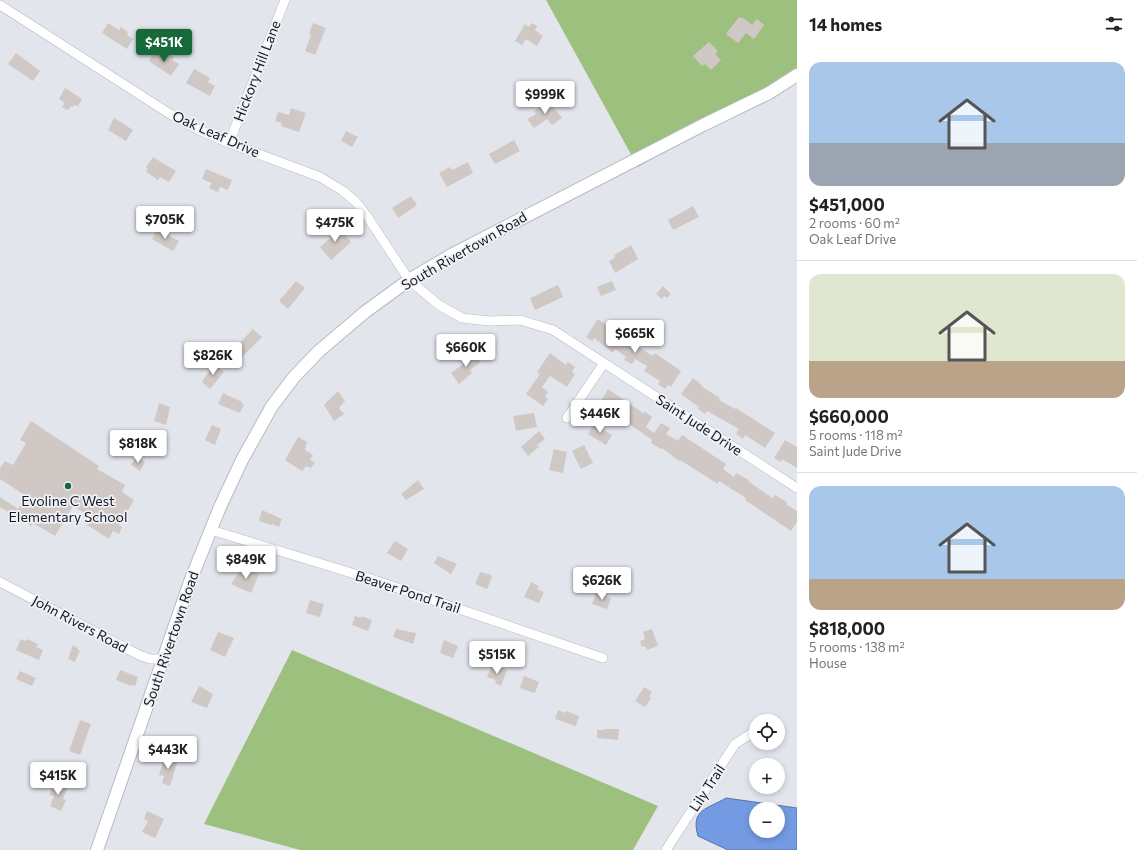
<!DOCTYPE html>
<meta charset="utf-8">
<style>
:root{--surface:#fff;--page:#f2f2f2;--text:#202124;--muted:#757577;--line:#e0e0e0;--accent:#166939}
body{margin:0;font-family:Commissioner,sans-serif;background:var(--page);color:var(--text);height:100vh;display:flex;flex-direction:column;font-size:15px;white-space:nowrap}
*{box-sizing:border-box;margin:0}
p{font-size:13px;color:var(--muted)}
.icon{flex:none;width:22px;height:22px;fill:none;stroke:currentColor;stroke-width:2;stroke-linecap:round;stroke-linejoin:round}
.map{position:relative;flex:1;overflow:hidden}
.sheet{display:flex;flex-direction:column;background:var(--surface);width:340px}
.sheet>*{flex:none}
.buttons{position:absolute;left:749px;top:714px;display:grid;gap:8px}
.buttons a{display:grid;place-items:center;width:36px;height:36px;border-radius:50%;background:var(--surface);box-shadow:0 2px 6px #0003;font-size:20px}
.price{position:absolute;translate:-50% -34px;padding:0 9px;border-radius:4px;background:#fff;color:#222;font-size:13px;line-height:26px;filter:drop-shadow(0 1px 2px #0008)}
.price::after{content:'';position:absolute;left:50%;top:24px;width:12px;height:9px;margin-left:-6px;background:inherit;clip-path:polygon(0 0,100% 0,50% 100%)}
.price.current{background:var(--accent);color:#fff}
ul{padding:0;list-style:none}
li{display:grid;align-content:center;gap:8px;height:212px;padding:0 12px}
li+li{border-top:1px solid var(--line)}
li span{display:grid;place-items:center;height:124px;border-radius:12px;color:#555}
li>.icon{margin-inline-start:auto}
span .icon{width:72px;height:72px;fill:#fffc;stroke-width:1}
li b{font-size:17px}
h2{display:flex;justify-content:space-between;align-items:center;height:48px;padding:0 12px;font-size:17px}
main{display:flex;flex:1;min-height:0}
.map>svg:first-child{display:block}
.green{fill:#9dc07f}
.water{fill:#739ae2;stroke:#5873a6;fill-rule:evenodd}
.building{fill:#d0c8c5}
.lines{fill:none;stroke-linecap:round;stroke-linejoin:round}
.minor-casing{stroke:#b7bac0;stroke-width:10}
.secondary-casing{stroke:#b7bac0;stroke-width:14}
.minor{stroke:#fff;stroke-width:9}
.secondary{stroke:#fff;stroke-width:12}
.poi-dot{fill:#166939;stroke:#f0f2f9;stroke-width:1.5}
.labels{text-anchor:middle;stroke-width:3.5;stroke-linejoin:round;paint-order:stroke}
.street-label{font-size:14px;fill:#18181b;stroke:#f0f2f9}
.poi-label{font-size:14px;fill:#18181b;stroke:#f0f2f9}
</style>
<main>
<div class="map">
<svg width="797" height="850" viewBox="0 0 797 850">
<rect width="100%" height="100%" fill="#e2e5ec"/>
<path class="green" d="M546 0H797V82L772 85 638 167Z
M292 650 658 806 633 850H300L204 824Z"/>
<path class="water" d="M726 798 797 808V850H728L698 836C690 809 708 809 726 798ZM756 809H778V831H756Z"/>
<path class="building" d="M739 17 741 18 742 17 752 25 757 19 764 25 754 39 746 33 738 43 726 34Z
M108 23 119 30 121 27 128 32 127 35 133 39 127 49 102 33Z
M313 23 326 28 315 55 305 51 311 35 309 34Z
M532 23 537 26 535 30 543 36 537 46 526 39 522 45 515 41 525 24 529 27Z
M709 42 718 51 715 54 721 60 711 70 705 64 702 66 693 56Z
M155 51 164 56 166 52 174 57 172 60 179 64 171 76 149 61Z
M16 53 40 71 33 81 8 64Z
M194 69 210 78 208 82 215 86 210 96 186 83Z
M65 88 82 99 78 106 74 105 73 107 71 106 68 110 62 107 65 103 59 99Z
M549 101 562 118 552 125 547 119 534 128 527 119 536 114 534 111Z
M291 108 306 113 299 132 281 126 282 123 275 121 278 112 289 115Z
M114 118 133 130 126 141 108 130Z
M346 131 358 137 352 147 341 141Z
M514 140 520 151 495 164 489 154Z
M153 157 176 171 169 182 160 177 158 180 146 172 148 168 146 167Z
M468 162 473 173 447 187 439 173 450 167 452 170Z
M206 169 232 180 228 190 220 187 218 192 209 188 212 183 202 179Z
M411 196 417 205 398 218 392 208Z
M693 206 699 217 673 230 668 220Z
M335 223 351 242 331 260 320 247 334 235 329 229Z
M157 229 179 241 173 251 152 239Z
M631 245 638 259 615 273 609 261 615 258 614 255Z
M296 281 305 288 288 309 279 301Z
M612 281 616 290 601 296 597 287Z
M558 285 563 297 535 310 530 298Z
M663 286 671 294 667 298 664 296 662 299 656 294Z
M598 319 616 332 618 330 628 336 626 339 653 356 655 353 681 371 671 387 668 385 665 389 658 384 660 381 644 371 647 366 635 359 632 364 624 360 626 357 615 349 613 353 594 338 592 341 586 337Z
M253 329 262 337 242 357 234 349Z
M474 353 481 362 470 370 472 373 459 384 451 373 463 364 462 362Z
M550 353 566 365 568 362 575 367 572 372 575 374 567 387 550 376 542 387 548 392 545 396 548 399 543 406 526 394 540 374 537 372Z
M214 364 224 372 210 389 202 382Z
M693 378 702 385 701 386 720 398 719 400 735 409 736 408 775 433 765 448 745 435 743 439 736 434 739 429 707 411 705 414 698 409 699 407 681 394Z
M608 389 643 413 645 412 652 417 646 427 654 433 661 423 670 428 666 434 678 441 682 435 726 464 723 469 734 477 736 473 749 480 748 481 772 498 775 495 787 502 786 504 797 511V522L791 531 745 500 746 498 719 481 718 484 680 460 679 461 662 448 661 449 651 443 652 440 625 421 622 426 612 419 613 418 597 408Z
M338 391 345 401 339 408 344 414 334 421 324 405Z
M223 393 242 402 241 403 244 404 240 413 218 404Z
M159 403 170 407 166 425 154 421Z
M534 413 537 427 516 431 513 416Z
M31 421 99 466 97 469 125 485 122 492 134 500 119 525 122 527 119 534 113 531 109 539 87 525 91 517 73 506 55 536 33 523 31 526 0 507V497L18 509 26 496 0 479V468L5 461 13 465 26 443 20 440Z
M594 424 612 435 606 445 588 434Z
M212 425 221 429 215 445 205 440Z
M539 431 545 439 536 446H540L528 456 521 447Z
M298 437 307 442 305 450 313 455 310 460 315 462 311 468 306 466 302 471 285 460Z
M785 440 797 447V468L782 459 781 462 774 458Z
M584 445 593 463 581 469 572 451Z
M554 449 567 452 563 473 549 470Z
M136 457 145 462 140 471 131 465Z
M418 480 424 489 406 500 401 494Z
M262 510 282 519 279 527 272 524 271 525 259 521Z
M395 541 408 549 401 561 387 553Z
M438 556 457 564 451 574 434 563Z
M245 568 259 574 251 593 231 584 240 570 242 572Z
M480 572 491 575 492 577 487 589 475 584Z
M531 582 539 586 537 589 544 592 539 603 524 597Z
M596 593 611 598 607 609 592 604Z
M310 600 324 604 320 617 306 613Z
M355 616 361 618V616L372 620 368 631 352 625Z
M396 629 416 633 413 644 393 637Z
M652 629 658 646 647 650 645 646 642 647 640 641 645 639 643 632Z
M218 632 234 638 225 657 210 650Z
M21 639 26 641 27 639 38 644 36 647 43 650 39 660 16 650Z
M444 640 458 646 453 658 440 653Z
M73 645 78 648V650H80L75 662 68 659Z
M492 665 507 670 501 686 495 683 496 680 487 677Z
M120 670 138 677 135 686 132 685 131 686 116 680Z
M20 671 36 678 32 686 16 679Z
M524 676 539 682 535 693 520 688Z
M199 686 213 694 207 708 191 702Z
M644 687 652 692 649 696 651 698 645 707 635 701Z
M558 710 565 713 566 711 579 716 576 726 555 719Z
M80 720 91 724 80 755 69 751Z
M605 729H619L618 740 597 738V730H605Z
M169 757 178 760 170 786 162 783 164 776 159 775 164 759 167 760Z
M54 781 68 787 63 799 66 800 61 811 50 806 54 796 49 795Z
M147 811 164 819 155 838 142 832 148 821 144 819Z"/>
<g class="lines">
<defs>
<path id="minor" d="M0 5 170 114 199 130 229 143 320 177 343 191 356 202 367 216 409 280 439 305 462 318 489 321 520 320 553 330 797 488
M229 143 285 0
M567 418 604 363
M211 530 368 578 603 658
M0 582 139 655 150 659H163
M666 850 735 744 754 732"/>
<path id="secondary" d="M97 850 191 579 220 507 242 460 272 406 294 377 319 351 365 312 409 280 453 254 703 125 769 93 797 75"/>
</defs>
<use href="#minor" class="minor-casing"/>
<use href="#secondary" class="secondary-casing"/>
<use href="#minor" class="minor"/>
<use href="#secondary" class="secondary"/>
</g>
<circle class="poi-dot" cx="68" cy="486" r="4"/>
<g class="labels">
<g class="street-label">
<text transform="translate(257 71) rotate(-69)" y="5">Hickory Hill Lane</text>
<text transform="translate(216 134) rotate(24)" y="5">Oak Leaf Drive</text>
<text transform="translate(464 251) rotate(-30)" y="5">South Rivertown Road</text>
<text transform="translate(699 425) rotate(33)" y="5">Saint Jude Drive</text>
<text transform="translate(408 592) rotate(18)" y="5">Beaver Pond Trail</text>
<text transform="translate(80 624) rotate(28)" y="5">John Rivers Road</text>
<text transform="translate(171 639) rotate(-71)" y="5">South Rivertown Road</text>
<text transform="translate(707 788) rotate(-57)" y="5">Lily Trail</text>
</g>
<g class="poi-label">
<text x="68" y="506">Evoline C West<tspan x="68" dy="16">Elementary School</tspan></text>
</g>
</g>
</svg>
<div class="buttons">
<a><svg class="icon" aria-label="locate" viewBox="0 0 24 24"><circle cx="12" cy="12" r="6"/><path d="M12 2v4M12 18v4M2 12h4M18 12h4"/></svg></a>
<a>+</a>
<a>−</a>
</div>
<b class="price current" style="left:164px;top:63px">$451K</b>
<b class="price" style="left:545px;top:115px">$999K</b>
<b class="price" style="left:165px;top:240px">$705K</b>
<b class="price" style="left:335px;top:243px">$475K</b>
<b class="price" style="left:635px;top:354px">$665K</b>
<b class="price" style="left:466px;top:368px">$660K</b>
<b class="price" style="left:213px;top:376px">$826K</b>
<b class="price" style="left:600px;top:434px">$446K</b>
<b class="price" style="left:138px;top:464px">$818K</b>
<b class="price" style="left:246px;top:580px">$849K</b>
<b class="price" style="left:602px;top:601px">$626K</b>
<b class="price" style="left:497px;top:675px">$515K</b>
<b class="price" style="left:168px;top:770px">$443K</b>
<b class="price" style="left:58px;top:796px">$415K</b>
</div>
<section class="sheet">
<h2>14 homes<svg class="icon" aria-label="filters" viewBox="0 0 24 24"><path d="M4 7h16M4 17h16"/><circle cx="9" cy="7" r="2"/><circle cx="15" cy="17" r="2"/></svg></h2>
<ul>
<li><span style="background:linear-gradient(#a9c7e8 65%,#9aa5b1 0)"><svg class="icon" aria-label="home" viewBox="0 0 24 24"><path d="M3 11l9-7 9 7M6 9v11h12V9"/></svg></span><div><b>$451,000</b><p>2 rooms · 60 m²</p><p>Oak Leaf Drive</p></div></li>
<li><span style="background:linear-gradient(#dfe7d0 70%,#b9a48a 0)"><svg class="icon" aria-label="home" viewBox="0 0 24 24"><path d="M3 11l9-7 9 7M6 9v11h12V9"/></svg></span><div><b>$660,000</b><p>5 rooms · 118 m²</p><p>Saint Jude Drive</p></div></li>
<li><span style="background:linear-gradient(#a9c7e8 75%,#b9a48a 0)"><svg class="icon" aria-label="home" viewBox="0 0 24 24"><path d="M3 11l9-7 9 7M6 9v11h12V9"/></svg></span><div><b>$818,000</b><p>5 rooms · 138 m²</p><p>House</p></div></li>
</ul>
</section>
</main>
